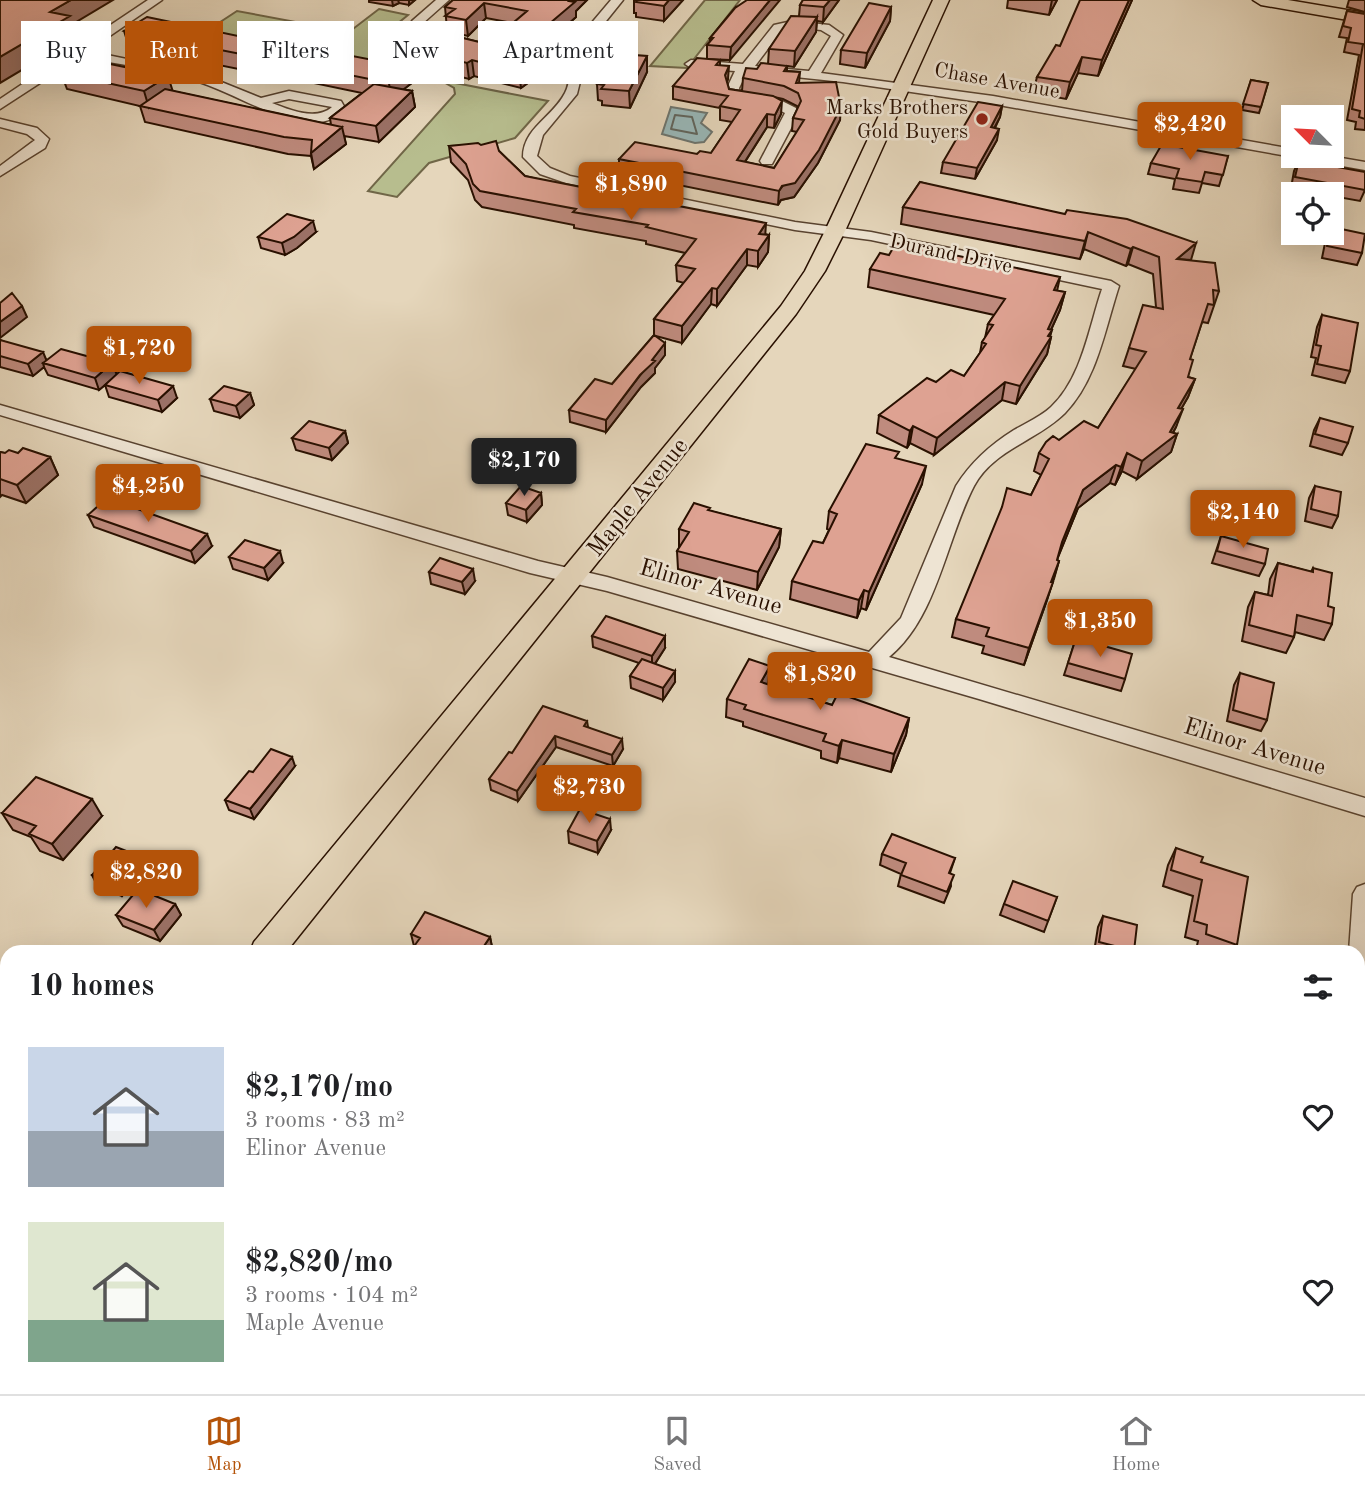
<!DOCTYPE html>
<meta charset="utf-8">
<style>
:root{--surface:#fff;--page:#f6f6f6;--text:#202124;--muted:#757577;--line:#e0e0e0;--accent:#b45309}
body{margin:0;font-family:"Old Standard TT",serif;background:var(--page);color:var(--text);height:100vh;display:flex;flex-direction:column;font-size:26px;white-space:nowrap}
*{box-sizing:border-box;margin:0}
p{font-size:23px;color:var(--muted)}
.icon{flex:none;width:38px;height:38px;fill:none;stroke:currentColor;stroke-width:2;stroke-linecap:round;stroke-linejoin:round}
.map{position:relative;flex:1;overflow:hidden}
.panel{position:absolute;left:0px;top:945px;width:1365px;height:450px;display:flex;flex-direction:column;background:var(--surface);border-radius:21px 21px 0 0;box-shadow:0 7px 28px #0002}
.panel>*{flex:none}
.top-card{position:absolute;left:21px;top:21px;width:700px;height:63px;display:flex;gap:14px}
.needle{width:46px;rotate:294deg}
.controls{position:absolute;left:1281px;top:105px;display:grid;gap:14px}
.controls a{display:grid;place-items:center;width:63px;height:63px;border-radius:0px;background:var(--surface);box-shadow:0 7px 28px #0002;font-size:35px}
.price{position:absolute;translate:-50% -60px;padding:0 16px;border-radius:7px;background:var(--accent);color:#fff;font-size:23px;line-height:46px;filter:drop-shadow(0 2px 4px #0008)}
.price::after{content:'';position:absolute;left:50%;top:42px;width:21px;height:16px;margin-left:-10px;background:inherit;clip-path:polygon(0 0,100% 0,50% 100%)}
.price.active{background:#222;color:#fff}
ul{padding:0;list-style:none}
li{display:flex;align-items:center;gap:21px;height:175px;padding:0 28px}
li span{display:grid;place-items:center;flex:none;width:196px;height:140px;border-radius:0px;color:#555}
li>.icon{margin-inline-start:auto}
span .icon{width:84px;height:84px;fill:#fffc;stroke-width:1}
li b{font-size:30px}
h2{display:flex;justify-content:space-between;align-items:center;height:84px;padding:0 28px;font-size:30px}
.tag{padding:0 24px;border-radius:0px;background:var(--surface);box-shadow:0 7px 28px #0002;font-size:24px;line-height:63px}
.tag.active{background:var(--accent);color:#fff}
.menu{display:flex;justify-content:space-around;align-items:center;height:98px;border-top:2px solid var(--line);background:var(--surface);font-size:19px;color:var(--muted)}
.menu a{display:grid;justify-items:center;gap:4px}
.menu .active{color:var(--accent)}
.map>svg:first-child{display:block}
.green{fill:#b7bd8e;stroke:#706647;stroke-width:2}
.water{fill:#98b7b8;stroke:#6c746e;stroke-width:2}
.lines{fill:none;stroke-linecap:round;stroke-linejoin:round}
.shore{stroke:#60645c;stroke-width:2}
.minor-casing{stroke:#58422f;stroke-width:3}
.major-casing{stroke:#291000;stroke-width:3}
.minor{fill:#eee4d3;fill-rule:evenodd}
.major{fill:#e5d6bb;fill-rule:evenodd}
.wall{fill:#bf8b7e;stroke:#291000;stroke-width:2;fill-rule:evenodd}
.shaded-wall{fill:#9b7166;stroke:#291000;stroke-width:2}
.building{fill:#dea292;stroke:#291000;stroke-width:2}
.poi-dot{fill:#8f2418;stroke:#eee4d3;stroke-width:2.5}
.labels{text-anchor:middle;stroke-width:5;stroke-linejoin:round;paint-order:stroke}
.far-street-label{font-size:21px;fill:#291000;stroke:#eee4d3}
.far-poi-label{font-size:21px;fill:#291000;stroke:#eee4d3;text-anchor:end}
.street-label{font-size:24px;fill:#291000;stroke:#eee4d3}
</style>
<div class="map">
<svg width="1365" height="1394" viewBox="0 0 1365 1394">
<rect width="100%" height="100%" fill="#e5d6bb"/>
<filter id="stains"><feTurbulence type="fractalNoise" baseFrequency=".00286" numOctaves="4"/><feColorMatrix values="0 0 0 0 .2 0 0 0 0 .09 0 0 0 0 .02 0 0 0 .5 -.17"/></filter>
<radialGradient id="worn" r=".72"><stop offset=".6" stop-color="#630" stop-opacity="0"/><stop offset="1" stop-color="#630" stop-opacity=".3"/></radialGradient>
<path class="green" d="M705 0H740L687 68 650 66Z
M379 9 408 15 397 24 396 31 405 38 415 41 381 68 202 34 237 11 349 32Z
M440 80 548 101 515 138 429 163 397 197 368 191 455 94 454 88Z"/>
<path class="water" d="M671 107 707 113 701 123 712 132 704 142 695 143 662 134Z"/>
<g class="lines">
<path class="shore" d="M675 115 692 117 697 134 671 129Z"/>
<defs>
<path id="minor" d="M148 0H162L88 51 204 75 261 98 289 91 341 101 345 108C336 119 326 123 312 122 270 119 235 93 196 81 158 69 118 64 80 57L0 109V99ZM289 99 332 107C316 121 290 110 272 103Z
M436 0H449L422 24 420 29 452 36V42L408 31 412 21Z
M611 0H623L590 41 577 94 543 135 537 156 550 168 570 176 795 222 871 232 1111 281 1119 286C1105 329 1097 380 1065 413 1037 441 994 449 974 486 946 540 937 618 889 657L1365 798V816L979 699 607 591 530 573 0 415V405L538 561 607 577 869 652 901 618 956 486C971 462 990 445 1014 430 1026 423 1040 417 1051 407 1082 378 1089 327 1102 289L871 240 795 230 566 183 540 174 523 157C523 128 553 117 565 93 570 84 570 72 571 61L514 55 508 51 514 47 573 54 584 32Z
M792 21 829 25 843 35 821 73 993 96 1293 149V156H1298L1293 157 993 104 843 82 747 72 739 88 740 93 782 101 796 108 798 115 772 164H762L760 161 785 113 773 107 729 99 727 88 735 71 691 68 685 64 691 60 743 64 774 25ZM801 28 821 30 831 36 809 71 755 66 782 30Z
M0 119 37 128 49 139 45 148 0 176V166L35 140 27 134 0 127Z
M1301 156H1330L1365 162V170L1308 160Z
M1365 884V1013L1358 1015V952H1349L1353 894 1357 887Z
M0 1009 7 1012V1036L0 1033Z
M861 1388H903L905 1394H863Z
M1319 1388H1349L1348 1394H1318Z"/>
<path id="major" d="M933 0H949L845 231 825 271 796 314 286 952H250L254 942 781 306 805 271 825 231Z
M1253 0H1288L1365 13V23L1261 5Z
M7 1203V1244L0 1247V1206Z"/>
</defs>
<use href="#minor" class="minor-casing"/>
<use href="#major" class="major-casing"/>
<use href="#minor" class="minor"/>
<use href="#major" class="major"/>
</g>
<path class="wall" d="M369 0H415L409 5 399 3 393 6 369 2Z
M453 0H587L576 11V17L550 40 547 39 534 48 522 46 523 51 543 72 521 88 474 76 469 79 430 69 404 89 412 91 415 107 379 142 344 136 346 144 314 169 311 156 288 154 145 122 140 106 67 89 61 73 172 91 331 125 330 118 362 93 299 80 296 70 284 78 129 47 124 31 300 49 302 59 378 61 417 38 447 29 445 7ZM486 18 513 23 507 28 508 41 487 44 455 36V33L468 36Z
M634 0H683L664 21 636 17V13H634Z
M803 0H839L823 22 817 21 816 32 794 67 787 66V71L800 72 799 83 840 120 818 163 794 197 781 200 778 205 619 173V159L711 153 732 122 720 120V108L673 99V86L720 60V66L728 79 727 82 729 89 742 91 743 78 757 69 768 64 769 49 799 16 800 5ZM774 97 783 99 797 106 798 108 793 118 792 131 797 132 774 168 745 162 767 127 774 128 781 114Z
M1008 0H1057L1049 15 1007 8Z
M1132 0 1098 76 1078 73 1066 99 1033 93 1037 77 1060 46Z
M1349 0H1365V12L1347 7Z
M891 7 890 21 865 68 840 64 841 50Z
M735 8 730 60 707 59V45L710 42V38Z
M1347 11 1365 14V130L1355 129 1356 122 1347 120 1359 55 1344 52 1347 38 1339 37Z
M619 58 647 72 630 108 602 105V101L598 100 597 84Z
M1251 80 1268 83 1259 113 1242 110Z
M1002 106 1000 117 995 128 997 140 975 179 941 173 943 162Z
M481 145 499 151 525 176 769 235 768 252 758 267 747 265 717 306 711 304 682 343 656 336 665 355 655 368V373L641 387 606 432 570 422 569 410 612 384 654 335V319L684 283 677 281 676 265 685 253 646 244V241L574 228V225L482 207 475 200 468 180 451 162 449 146Z
M1228 156 1219 186 1202 183 1199 193 1173 189 1175 179 1148 174 1151 163Z
M1299 160 1365 190 1360 201 1332 196V194H1322L1291 188 1294 171Z
M920 182 1190 260 1219 291 1208 323 1202 322 1190 359 1188 377 1195 379 1188 397 1181 409 1176 427 1173 433 1177 434 1171 452 1137 479 1122 471 1115 485 1110 483 1078 508 1057 559V560L1059 561 1047 600 1024 665 982 653 984 646 952 637 956 619 1031 495 1041 475 1034 471 1039 453 1059 440 1098 428 1136 369 1123 366 1129 348 1156 307 1153 274 1128 264 1126 266 1084 249 1080 259 901 224 903 207Z
M316 232 297 248 285 255 261 248 258 237Z
M1328 233H1332L1362 253 1357 265 1322 258 1326 238Z
M889 255 1060 277 1057 291 1065 292 1060 310 1051 330 1050 336 1051 337 1047 354 1016 404 1002 400 934 455 910 443 907 448 877 433 879 415 936 382 964 376 980 353 982 342 985 338 988 324 994 315 868 287 870 269Z
M1322 315 1350 371 1345 383 1312 375 1316 358 1311 357 1317 327Z
M0 340 47 360 117 374 177 398 162 412 109 397 105 385 99 390 48 375 44 367 33 376 0 367Z
M250 393 254 405 240 418 214 411 210 399Z
M1320 418 1348 443 1342 455 1310 446 1314 430Z
M345 431 348 443 332 460 296 450 292 438Z
M0 452 5 453H18L50 457 58 475 26 503 2 495 0 497Z
M898 459 922 484 866 610 861 608 857 618 790 599 792 581 823 543 829 530 827 529 829 511Z
M1315 486 1338 516 1332 528 1305 521 1309 498Z
M541 493 542 505 527 522 508 515 506 503Z
M710 511 781 529 779 547 757 590 678 569 677 551 680 547H679V529Z
M88 515 212 546 195 563 94 527Z
M1221 536 1265 564 1259 576 1212 563Z
M229 557 283 563 268 580 233 569Z
M1278 563 1311 572 1313 568 1328 606 1332 624 1324 640 1295 632 1294 637 1286 653 1242 641 1248 607 1255 592 1268 595 1270 579Z
M429 572 475 581 465 594 431 584Z
M592 636 665 648 655 664 675 682 663 700 631 688 630 676 639 663 593 647Z
M1076 638 1125 679 1121 691 1064 675Z
M770 666 768 685 832 705 909 718 906 735 891 772 839 758 837 763 821 758V751L743 726V722L726 717 727 699Z
M1240 673 1267 720 1261 731 1227 721 1234 685Z
M587 721 588 727 623 749 613 766 556 747 518 801 491 790 489 779 512 753Z
M295 766 254 819 229 810 225 800 253 772Z
M2 813 102 816 63 860 40 851 31 837 13 830Z
M611 830 598 853 569 843 568 831Z
M1176 848 1201 862 1237 945 1232 952H1202L1196 950 1198 941 1185 937 1193 896 1163 886 1168 865Z
M882 854 955 858 950 873 951 886 944 903 898 886 901 874 880 865Z
M145 867 122 896 98 887 92 875Z
M1057 897 1044 932 1000 915 1004 904Z
M175 904 181 915 160 941 123 926 116 915Z
M1103 916 1134 951V952H1094L1098 927Z
M411 934 490 937 493 952H410L414 946Z
M0 1046 7 1049V1093L0 1090Z
M124 1388H188L184 1394H134Z"/>
<path class="shaded-wall" d="M71 0H113L73 24 77 37 0 83V57L50 12Z
M392 0H398L399 3 393 6Z
M409 0H415L409 5Z
M570 0H587L576 11V17L550 40 549 24Z
M669 0H683L664 21V6Z
M770 0H780L730 60 731 47Z
M830 0H839L823 22 824 7Z
M1052 0H1057L1049 15Z
M1129 0H1132L1098 76 1102 60Z
M484 3 486 18 468 36 466 20Z
M891 7 890 21 865 68 867 53Z
M817 17 816 32 794 67 795 51Z
M545 24 547 39 534 48 533 33Z
M522 44 523 60 516 49Z
M300 49 303 65 295 64 296 70 284 78 281 62Z
M428 53 430 69 391 99 389 83Z
M542 56 543 72 521 88 519 72Z
M647 56V72L630 108 629 91Z
M1082 57 1078 73 1066 99 1070 82Z
M472 60 474 76 469 79 467 63Z
M729 66 728 79 724 88 725 75Z
M168 76 173 92 149 108 144 91Z
M412 91 415 107 379 142 376 126Z
M782 101 781 114 774 128 775 115Z
M1002 106 1000 117 989 138 991 127Z
M841 107 840 120 818 163 794 197 781 200 778 205 779 191Z
M767 114V127L737 174V160Z
M342 127 346 144 314 169 311 153Z
M999 129 997 140 975 179 977 168Z
M313 221 316 232 297 248 285 255 282 243Z
M766 223 765 239 759 234Z
M1088 232 1084 249 1080 259 1085 241Z
M769 235 768 252 758 267V251Z
M1196 243 1191 260 1177 259Z
M1133 247 1128 264 1126 266 1131 249Z
M747 249V265L717 306V289Z
M712 288 711 304 682 343V326Z
M1065 292 1060 310 1049 334 1052 330 1049 340 1051 337 1047 354 1016 404 1020 386Z
M22 306 27 317 0 338V322Z
M665 343V355L655 368V373L641 387 606 432V420Z
M43 352 48 364 43 363 44 367 33 376 28 364Z
M112 363 117 375 99 390 95 378Z
M1195 379 1188 397 1172 425 1178 408Z
M1005 382 1002 400 934 455 937 438Z
M173 386 177 398 162 412 158 400Z
M250 393 254 405 240 418 236 406Z
M1183 409 1176 427 1168 441 1177 434 1171 452 1137 479 1142 461 1170 432Z
M913 426 910 443 907 448 910 431Z
M345 431 348 443 332 460 329 448Z
M1127 453 1122 471 1115 485 1121 467Z
M50 457 58 475 26 503 17 485Z
M1116 465 1110 483 1078 508 1057 560 1062 542 1083 490Z
M926 466 922 484 866 610 869 592Z
M541 493 542 505 527 522 526 510Z
M781 529 779 547 757 590 758 572Z
M207 534 212 546 195 563 191 551Z
M280 551 283 563 268 580 264 568Z
M1059 561 1054 579 1045 600 1051 582Z
M473 569 475 581 465 594 462 582Z
M1053 582 1047 600 1024 665 1029 648Z
M864 590 861 608 857 618 859 600Z
M665 636V648L652 668V656Z
M770 666 768 684 760 700 761 682Z
M675 671V682L663 700V688Z
M909 718 906 735 891 772 894 754Z
M555 736 556 747 518 801 517 791Z
M622 739 623 749 613 766 612 755Z
M842 740 839 758 837 763 839 746Z
M292 757 295 766 254 819 250 809Z
M92 799 102 816 63 860 52 844Z
M610 819 611 830 598 853 597 841Z
M139 856 145 867 122 896 115 885Z
M175 904 181 915 160 941 154 930Z
M490 937 493 952H480Z
M170 1388H188L184 1394H166Z"/>
<path class="building" d="M0 0H71L50 12 70 16 0 57Z
M453 0H570L569 1 575 2 549 24H545L533 33 507 28 527 11 484 3 466 20 445 16 455 9 445 7Z
M637 0H669L664 6 636 2Z
M747 0H770L731 47 707 45 713 38H710L735 8Z
M803 0H830L824 7 800 5Z
M1080 0H1129L1102 60 1082 57 1070 82 1037 77 1056 45 1060 46Z
M869 3 891 7 867 53 841 50Z
M1347 11 1365 14V119L1359 117 1360 111 1352 109 1363 44 1348 42 1351 28 1343 26Z
M791 16 817 17 795 51 769 49Z
M147 17 300 49 281 62 124 31Z
M432 26 454 30 450 35 487 44 494 38 522 44 516 49 542 56 519 72 472 60 467 63 428 53 389 83 295 64 316 49 378 61 410 37 417 38Z
M621 54 647 56 629 91 601 89 604 85 597 84 612 57 619 58Z
M697 58 720 60 716 65 729 66 725 75 729 89 773 96 782 101 775 115 767 114 737 160 774 168 804 120 793 118 801 101 798 93 784 86 743 78 746 68 757 69 761 63 787 66 784 71 800 72 796 83 836 82 841 107 819 150 795 183 782 186 779 191 619 159 635 142 697 154 700 151 711 153 740 110 720 106 728 96 673 86Z
M86 59 168 76 144 91 61 73Z
M1251 80 1268 83 1261 107 1243 104Z
M374 84 412 91 376 126 330 118Z
M165 89 342 127 311 153 312 140 284 137 140 106Z
M978 102 1002 106 991 127 999 129 977 168 943 162Z
M496 141 499 151 525 176 766 223 759 234 769 235 758 251 747 249 717 289 712 288 682 326 654 319 695 269 676 265 696 239 646 227 648 225 573 212 576 209 480 191 473 184 466 164 449 146 478 143 481 145Z
M1162 144 1228 156 1223 175 1205 172 1202 182 1176 178 1179 169 1151 163Z
M1299 160 1365 172V190L1295 177Z
M920 182 1065 214 1067 210 1127 219 1196 243 1177 259 1215 263 1219 291 1213 290 1214 305 1208 304 1190 359 1193 360 1188 377 1195 379 1178 408 1183 409 1170 432 1177 434 1142 461 1127 453 1121 467 1116 465 1083 490 1062 542 1057 560 1059 561 1051 582H1053L1029 648 986 636 989 628 956 619 1002 507 1007 488 1031 495 1049 459 1039 453 1046 442 1053 436 1059 440 1084 421 1098 428 1146 352 1129 348 1143 305 1163 309 1159 257 1133 247 1131 249 1088 232 1085 241 903 207Z
M287 214 313 221 294 237 282 243 258 237Z
M1332 227 1365 234 1362 253 1327 246 1329 233H1332Z
M896 243 1060 277 1054 290 1065 292 1048 329 1052 330 1048 336 1051 337 1020 386 1005 382 937 438 913 426 910 431 879 415 927 378 936 382 951 370 964 376 986 344 982 342 993 325 988 324 1005 299 870 269 880 253 889 255Z
M12 293 22 306 0 322V303Z
M1322 315 1358 323 1350 371 1317 364 1321 346 1316 345Z
M654 335 665 343 652 360 655 361 640 375 606 420 569 410 595 379 612 384Z
M0 340 43 352 28 364 0 356Z
M61 349 112 363 95 378 43 363Z
M120 371 173 386 158 400 105 385Z
M224 386 250 393 236 406 210 399Z
M1320 418 1353 427 1348 443 1315 434Z
M309 421 345 431 329 448 292 438Z
M866 444 899 452 895 458 926 466 869 592 864 590 859 600 792 581 813 541 823 543 837 514 829 511Z
M23 448 50 457 17 485 0 479V452L5 453 9 450 18 453Z
M521 486 541 493 526 510 506 503Z
M1315 486 1341 492 1338 516 1311 509Z
M107 498 207 534 191 551 88 515Z
M694 503 710 508 708 510 781 529 758 572 677 551 689 532 679 529Z
M1221 536 1268 549 1265 564 1217 551Z
M245 540 280 551 264 568 229 557Z
M440 558 473 569 462 582 429 572Z
M1278 563 1313 572V568L1332 573 1328 606 1334 608 1332 624 1297 615 1294 637 1249 625 1255 592 1272 596Z
M606 616 665 636 652 656 592 636Z
M1076 638 1132 654 1125 679 1068 663Z
M642 659 675 671 663 688 630 676Z
M749 659 770 666 761 682 832 705 838 693 909 718 894 754 842 740 839 746 823 741 826 734 744 709 746 705 727 699Z
M1240 673 1274 683 1267 720 1233 710Z
M543 706 587 721 584 726 622 739 612 755 555 736 517 791 489 779 509 752 512 753Z
M271 749 292 757 250 809 225 800 249 771 253 772Z
M36 777 92 799 52 844 29 834 36 826 2 813Z
M580 809 610 819 597 841 568 831Z
M892 834 955 858 949 873 954 875 947 892 901 875 906 863 882 854Z
M116 847 139 856 115 885 92 875Z
M1176 848 1203 857 1201 862 1248 877 1237 945 1206 934 1207 925 1194 921 1202 880 1171 870Z
M1013 881 1057 897 1048 921 1004 904Z
M138 889 175 904 154 930 116 915Z
M425 912 490 937 480 952H410L420 938 411 934Z
M1103 916 1137 925 1134 951 1099 942Z
M1050 949 1059 952H1049Z
M0 1046 7 1049V1087L0 1084Z
M129 1388H170L166 1394H139Z
M398 1388H420L433 1394H395Z
M529 1388H531L544 1394H526Z"/>
<circle class="poi-dot" cx="982" cy="119" r="7"/>
<g class="labels">
<g class="far-street-label">
<text transform="translate(997 80) rotate(10)" y="7">Chase Avenue</text>
<text transform="translate(951 253) rotate(12)" y="7">Durand Drive</text>
</g>
<g class="far-poi-label">
<text x="968" y="114">Marks Brothers<tspan x="968" dy="24">Gold Buyers</tspan></text>
</g>
<g class="street-label">
<text transform="translate(637 497) rotate(-51)" y="8">Maple Avenue</text>
<text transform="translate(711 586) rotate(16)" y="8">Elinor Avenue</text>
<text transform="translate(1255 746) rotate(17)" y="8">Elinor Avenue</text>
</g>
</g>
<rect width="100%" height="100%" filter="url(#stains)"/>
<rect width="100%" height="100%" fill="url(#worn)"/>
</svg>
<div class="controls">
<a><svg class="needle" viewBox="-14 -14 28 28"><path d="M0-13l5 13h-10z" fill="#e53935"/><path d="M0 13l5-13h-10z" fill="#757577"/></svg></a>
<a><svg class="icon" aria-label="locate" viewBox="0 0 24 24"><circle cx="12" cy="12" r="6"/><path d="M12 2v4M12 18v4M2 12h4M18 12h4"/></svg></a>
</div>
<b class="price" style="left:1190px;top:162px">$2,420</b>
<b class="price" style="left:631px;top:222px">$1,890</b>
<b class="price" style="left:139px;top:386px">$1,720</b>
<b class="price active" style="left:524px;top:498px">$2,170</b>
<b class="price" style="left:148px;top:524px">$4,250</b>
<b class="price" style="left:1243px;top:550px">$2,140</b>
<b class="price" style="left:1100px;top:659px">$1,350</b>
<b class="price" style="left:820px;top:712px">$1,820</b>
<b class="price" style="left:589px;top:825px">$2,730</b>
<b class="price" style="left:146px;top:910px">$2,820</b>
<div class="top-card">
<a class="tag">Buy</a>
<a class="tag active">Rent</a>
<a class="tag">Filters</a>
<a class="tag">New</a>
<a class="tag">Apartment</a>
</div>
<section class="panel">
<h2>10 homes<svg class="icon" aria-label="filters" viewBox="0 0 24 24"><path d="M4 7h16M4 17h16"/><circle cx="9" cy="7" r="2"/><circle cx="15" cy="17" r="2"/></svg></h2>
<ul>
<li><span style="background:linear-gradient(#c9d6e8 60%,#9aa5b1 0)"><svg class="icon" aria-label="home" viewBox="0 0 24 24"><path d="M3 11l9-7 9 7M6 9v11h12V9"/></svg></span><div><b>$2,170/mo</b><p>3 rooms · 83 m²</p><p>Elinor Avenue</p></div><svg class="icon" aria-label="heart" viewBox="0 0 24 24"><path d="M12 20l-8-8c-3-5 5-10 8-4 3-6 11-1 8 4z"/></svg></li>
<li><span style="background:linear-gradient(#dfe7d0 70%,#7fa58c 0)"><svg class="icon" aria-label="home" viewBox="0 0 24 24"><path d="M3 11l9-7 9 7M6 9v11h12V9"/></svg></span><div><b>$2,820/mo</b><p>3 rooms · 104 m²</p><p>Maple Avenue</p></div><svg class="icon" aria-label="heart" viewBox="0 0 24 24"><path d="M12 20l-8-8c-3-5 5-10 8-4 3-6 11-1 8 4z"/></svg></li>
</ul>
</section>
</div>
<nav class="menu">
<a class="active"><svg class="icon" aria-label="map" viewBox="0 0 24 24"><path d="M3 6l6-2 6 2 6-2v14l-6 2-6-2-6 2zM9 4v14M15 6v14"/></svg>Map</a>
<a><svg class="icon" aria-label="saved" viewBox="0 0 24 24"><path d="M7 4h10v16l-5-4-5 4z"/></svg>Saved</a>
<a><svg class="icon" aria-label="home" viewBox="0 0 24 24"><path d="M3 11l9-7 9 7M6 9v11h12V9"/></svg>Home</a>
</nav>
